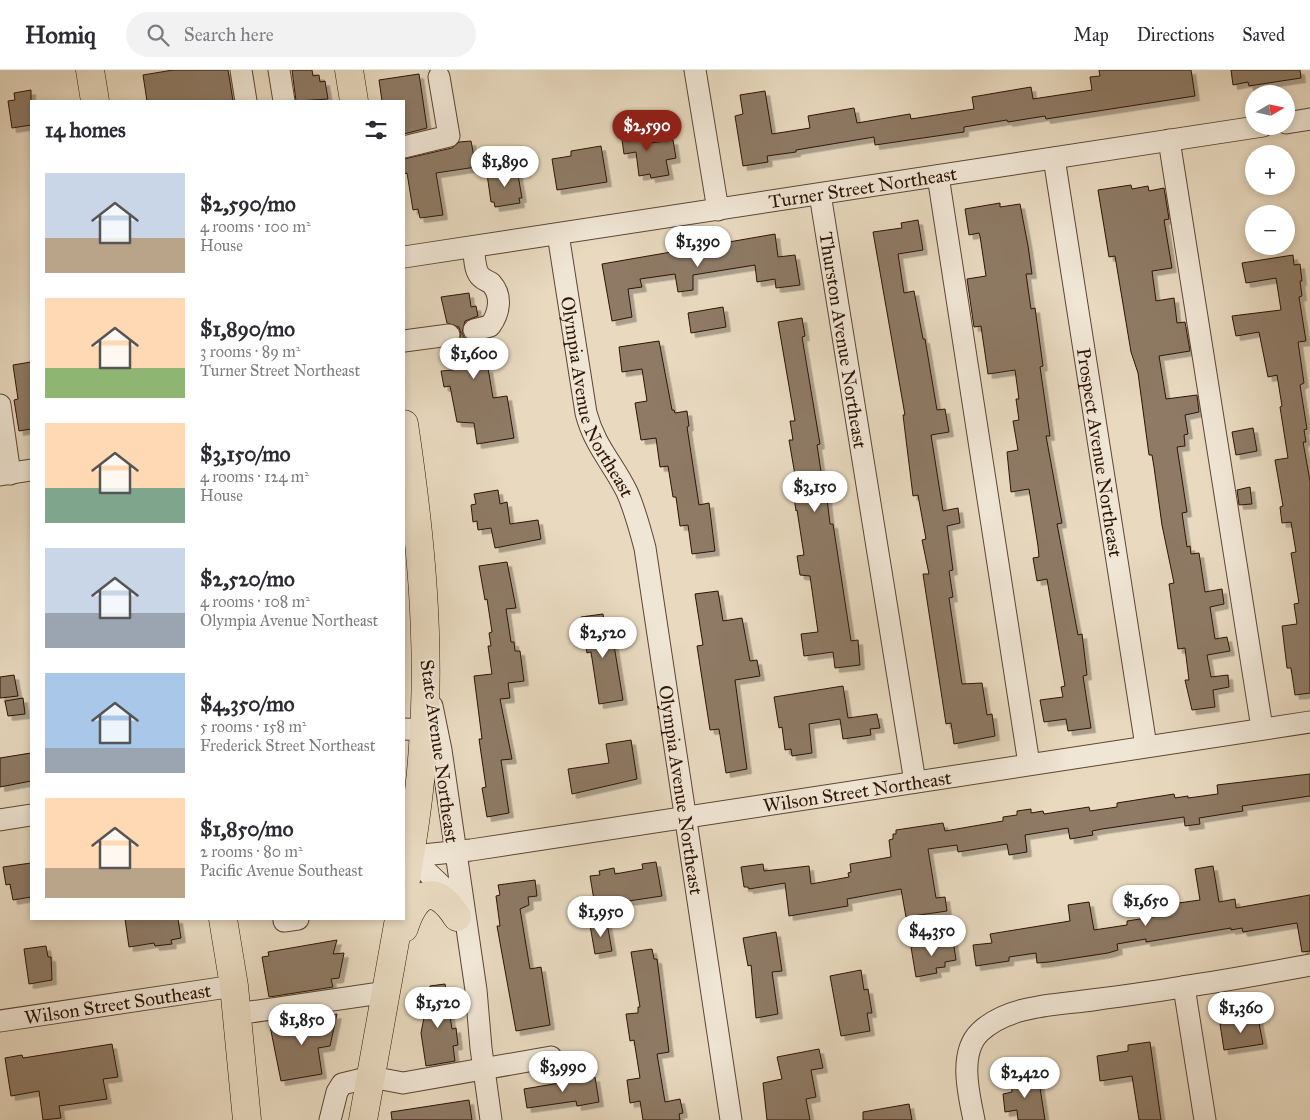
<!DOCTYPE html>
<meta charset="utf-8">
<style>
:root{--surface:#fff;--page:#f2f2f3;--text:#2b2b33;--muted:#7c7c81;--line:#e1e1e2;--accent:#8f2418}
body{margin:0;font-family:"IM FELL Great Primer",serif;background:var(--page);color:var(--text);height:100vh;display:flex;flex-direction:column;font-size:19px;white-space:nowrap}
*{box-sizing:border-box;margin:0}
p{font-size:16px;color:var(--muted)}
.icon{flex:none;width:28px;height:28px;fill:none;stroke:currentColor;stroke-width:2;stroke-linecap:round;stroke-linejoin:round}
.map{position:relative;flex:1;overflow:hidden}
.sheet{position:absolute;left:30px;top:30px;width:375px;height:820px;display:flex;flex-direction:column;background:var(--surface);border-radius:0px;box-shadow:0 2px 8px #0003}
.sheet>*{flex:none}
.needle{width:32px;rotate:81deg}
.tools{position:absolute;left:1245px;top:15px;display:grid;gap:10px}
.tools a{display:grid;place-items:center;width:50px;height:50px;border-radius:50%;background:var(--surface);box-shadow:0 2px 8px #0003;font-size:25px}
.price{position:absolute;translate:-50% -42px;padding:0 11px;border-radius:18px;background:#fff;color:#222;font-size:16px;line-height:32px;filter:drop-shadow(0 1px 2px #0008)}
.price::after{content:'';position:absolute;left:50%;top:30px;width:15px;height:11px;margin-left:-8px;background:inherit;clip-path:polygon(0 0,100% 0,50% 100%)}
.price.active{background:var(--accent);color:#fff}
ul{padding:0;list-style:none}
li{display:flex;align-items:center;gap:15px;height:125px;padding:0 15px}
li span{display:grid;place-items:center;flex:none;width:140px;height:100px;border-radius:0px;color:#555}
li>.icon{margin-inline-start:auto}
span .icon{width:60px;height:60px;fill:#fffc;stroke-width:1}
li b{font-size:21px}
h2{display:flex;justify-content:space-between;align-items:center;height:60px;padding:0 15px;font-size:21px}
header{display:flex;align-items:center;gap:30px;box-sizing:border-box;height:70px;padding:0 25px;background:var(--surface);border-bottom:1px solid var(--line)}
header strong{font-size:24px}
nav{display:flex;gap:28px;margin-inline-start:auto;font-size:18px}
.search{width:350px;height:45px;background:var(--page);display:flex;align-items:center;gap:12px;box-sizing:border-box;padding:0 18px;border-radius:28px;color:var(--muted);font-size:19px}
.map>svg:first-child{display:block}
.building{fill:#8e7a65;stroke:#2d1404;filter:url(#shadow)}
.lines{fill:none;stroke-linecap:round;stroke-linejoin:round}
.minor-casing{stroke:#5c4533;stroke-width:23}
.major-casing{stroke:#2d1404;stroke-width:29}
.minor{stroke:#f0e6d5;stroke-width:21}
.major{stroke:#e8d9bf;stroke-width:28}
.labels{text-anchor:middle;stroke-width:4;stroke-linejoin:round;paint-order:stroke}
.street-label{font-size:19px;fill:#2d1404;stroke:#f0e6d5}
</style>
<header>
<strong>Homiq</strong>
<div class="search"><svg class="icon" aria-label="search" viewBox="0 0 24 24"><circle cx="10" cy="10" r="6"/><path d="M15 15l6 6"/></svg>Search here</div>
<nav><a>Map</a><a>Directions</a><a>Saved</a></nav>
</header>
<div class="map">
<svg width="1310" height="1050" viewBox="0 0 1310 1050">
<defs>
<filter id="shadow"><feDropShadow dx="4.5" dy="4.5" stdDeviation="0" flood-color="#0004"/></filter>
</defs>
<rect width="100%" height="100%" fill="#e8d9bf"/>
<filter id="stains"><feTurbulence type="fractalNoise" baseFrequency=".004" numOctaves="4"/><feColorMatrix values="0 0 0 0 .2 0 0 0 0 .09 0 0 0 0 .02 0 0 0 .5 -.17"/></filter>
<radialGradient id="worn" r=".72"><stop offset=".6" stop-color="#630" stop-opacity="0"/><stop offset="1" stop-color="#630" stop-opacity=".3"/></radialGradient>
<path class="building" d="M173 0H228L233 31H147L143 5Z
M292 0H312L313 6 319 5 320 12 325 11 328 29 296 31Z
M1099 0H1191L1195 26 1046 49 1045 46 1008 52 1007 50 964 57V62L875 75 874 67 796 80V82L767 86 768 92 743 96 735 46 743 44 740 25 765 21 772 64 810 58 808 46 854 38 857 53 910 44 911 49 974 39 972 27 1031 17 1033 29 1092 20 1090 7 1100 6Z
M1231 0H1300L1301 8 1249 16 1248 12 1233 15Z
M419 4 427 58 404 64V31H382L379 10Z
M31 20V55L12 58 8 31 15 30 14 23Z
M640 53 643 74 673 70 676 88 666 90 669 105 651 108 650 104 639 106 636 82 624 84 620 56Z
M471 71 476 97 436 103 443 145 420 148 418 139 413 140 407 103 404 104V89L452 78 459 72Z
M601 76 607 112 557 120 552 89 571 86V81Z
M517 99 522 128H519L520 133 495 137 494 132H491L487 104Z
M1131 115 1132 119 1148 116 1149 121 1164 118 1169 149 1164 150 1172 198 1152 201 1156 231 1174 228 1177 253 1185 252 1190 281 1159 286 1166 329 1197 325 1199 342 1185 345 1188 364 1184 365 1185 376 1177 377 1187 442 1182 443 1187 477 1190 476 1191 484 1199 483 1205 522 1222 519 1224 534 1210 537 1215 569 1227 567 1230 581 1207 585 1211 607 1228 605 1229 617 1213 620 1215 637 1192 640 1185 610H1189L1185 578 1178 579 1169 514 1174 513 1162 455 1154 397 1152 385H1149L1138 303 1131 282 1115 186 1109 187 1098 120Z
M1000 133V137L1020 134 1028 176 1032 204H1026L1031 239 1035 238 1043 296 1040 297 1050 366H1046L1062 453 1057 454 1078 565 1082 564 1087 605 1083 606 1091 658 1068 661 1066 649 1044 652 1040 630 1063 627 1061 617 1065 616 1047 509 1037 511 1033 488 1039 487 1038 476 1029 419 1011 422 1007 382 1018 380 1013 351 1019 350 1016 329H1019L1015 300 988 304 981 256 974 257 967 209 986 206 980 166 979 163 969 165 965 139Z
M918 150 923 180 898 184 904 223 914 221 923 269H925L937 340 945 339 949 362 931 365 943 441 958 438 960 453 947 456 953 500 949 501 953 527 949 528 962 614 982 613 987 645 992 644 995 666 954 674 951 653 946 654 923 504H929L922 470 926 469 918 425 913 426 903 345H905L873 162 902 158 901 153Z
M775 164 778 187 795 185 800 215 776 218 775 209 757 212 755 195 693 205V220L678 222 675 204 640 209 642 217 628 219 632 247 612 251 602 194Z
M1293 185 1294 195 1300 194 1302 211H1300L1302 226 1299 227 1306 271 1298 272 1304 313 1300 315 1307 359 1304 360 1306 372H1303L1310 411V623L1295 625 1291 598H1287L1282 556 1297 554 1294 534 1299 533 1291 483 1296 482 1291 452 1282 453 1280 437 1283 436 1275 390 1288 388 1280 337 1282 336 1277 305 1268 307 1259 262 1236 266 1232 246 1281 240 1276 208 1246 213 1242 193Z
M469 223 471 237 476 236 478 246 465 251 462 263 465 269 476 272 480 299 488 298 493 328 507 326 514 368 477 374 474 353 457 352 450 316 444 317 441 301 454 300 451 277 457 275 461 264 459 257 447 253 441 227Z
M723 237 726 257 691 263 688 243Z
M802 248 805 266 802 267 820 374 817 375 824 421 826 420 830 454H833L851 571 858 570 860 595 835 598 833 582 804 586 801 564 818 562 810 506 800 505 797 486 804 485 797 440 796 441 794 427H791L789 412 796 411 789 370H793L790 351H795L778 252Z
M659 271 672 340H674L675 343 687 341 689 356 687 357 699 435 709 433 715 481 692 484 688 455 680 456 676 427H673L668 396 660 397 656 368 641 370 635 333 647 331 642 299 622 302 619 277Z
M31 292V359L19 361 14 330 18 329 13 295Z
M1253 358 1257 381 1236 385 1232 362Z
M1250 417 1252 434 1239 435 1237 420Z
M498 420 500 434 507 432 510 454 538 450 541 469 495 478 491 458 478 460 477 451 473 452 471 435 476 434 474 424Z
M507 492 516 538 506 539 511 572H514L515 581H520L524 611 508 613 510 628 500 629 512 689 501 690 509 743 487 747 482 718 486 717 479 669H482L474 606 492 604 488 576H491L489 563 492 562 487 529 485 530 479 496Z
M718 521 723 551 742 548 750 591 757 590 760 606 735 610 747 699 726 703 719 659 710 660 697 576 703 575 695 524Z
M603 544 606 564 612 563 623 630 599 634 591 582 587 583 581 547Z
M14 605 18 626 0 628V607Z
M843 616 848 648 877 644 880 658 870 659 871 665 843 669 840 649 809 654 812 683 792 686 791 679 785 680 782 657 779 658 774 627Z
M23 628 25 644 8 646 5 631Z
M631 670 637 709 572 724 568 699 609 693 606 674Z
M31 683V711L0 717V688Z
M1310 704V726L1242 736 1243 741 1199 748 1200 754 1185 756 1184 747 1102 759 1092 761 1093 765 1070 769 1068 758 1025 765 1027 782 1009 785 1007 774 958 782 957 775 928 779 936 828 945 827 947 841 906 847 901 819 847 829 848 836 789 846 785 813 749 819 748 817H744L741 797 763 794 764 801 809 796 811 814 849 807 848 803 851 802 850 794 891 787 889 770 893 769V764H896V760L943 753 945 761 1003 751V747L1017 745V741L1031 739V743L1043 741 1044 744 1089 737 1090 741 1117 737V733L1174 724 1175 728 1188 726V728L1218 724 1217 715Z
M656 792 662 826 595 836 590 806 600 805 599 801 614 798 615 804 643 799 642 794Z
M31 793V827L13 830 10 814 6 815 3 797Z
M1213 796 1219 832 1235 829 1236 838 1310 825V881L1302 882 1297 853 1243 862 1242 858 1231 860V858L1146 872V869L1117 874 1118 880 1108 883 1049 892 1037 893 1036 883 1009 887V891L976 896 973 875 992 873 990 864 1070 851 1068 835 1089 832 1094 860 1127 855V851L1172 844 1171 834 1200 830 1195 799Z
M535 810 537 826 528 827 529 835 520 839 530 899 541 897 550 955 516 961 497 856H500L496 826 500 825 498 815Z
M125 849H178L181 868 171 870 172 874 155 876 154 873 129 877Z
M607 853 612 881 595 884 590 855Z
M776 862 782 901 772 902 778 944 756 948 751 895 748 896 743 868Z
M337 870 333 884 344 883 339 908 331 909 333 917 269 927 262 887 269 886 268 882Z
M953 870 956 890 945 892V897L936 898 937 903 916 907 911 877Z
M46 876 48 887H51L52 910 29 914 24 879Z
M652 879 654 889H657L669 982 657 984 665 1032 680 1029 683 1043 679 1044 680 1050H643L640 1031 630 1033 627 1010 640 1008 634 970 630 971 626 944 638 943V937H640L631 882Z
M861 900 864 920 868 919 872 943H867L870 961 841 966 830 906Z
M445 914 452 959 456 958 458 975 453 976 455 991 426 996 421 963 430 916Z
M337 944 330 976 318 978 322 1004 281 1011 270 956Z
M1258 948 1263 974 1224 980 1220 954Z
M1150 972 1161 1050H1139L1132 1006 1100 1011 1097 986 1128 981V975Z
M112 974 118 1007 103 1009 107 1029 59 1036 61 1048 43 1050 39 1021 11 1026 5 988 22 985 23 988Z
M819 979 823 998 811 1000 816 1027 806 1029 810 1050H767L763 1013 782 1009 777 987Z
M1038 1005 1045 1050H1018L1017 1040 1005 1042 1003 1024 1012 1022 1011 1009Z
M595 1007 599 1032 577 1036 576 1031 527 1038 524 1019Z
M469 1030 472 1050H392L391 1042Z
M909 1034 912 1050H863V1042Z"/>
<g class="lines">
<defs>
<g id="minor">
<path d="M241 0 246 31"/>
<path d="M279 0 284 31"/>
<path d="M695 0 718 140"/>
<path d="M1286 53 1310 49"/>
<path d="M1169 70 1262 658"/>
<path d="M404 77 449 66 439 7"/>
<path id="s1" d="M1054 88 1146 676"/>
<path d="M938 106 1029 694"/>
<path id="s2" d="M820 124 915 712"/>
<path id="s3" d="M558 164 586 343C595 377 613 393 627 422 635 440 640 459 645 478L731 1050"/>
<path d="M473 177C475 186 474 201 481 207 484 210 488 211 491 213 503 226 499 244 490 256L474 260"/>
<path id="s4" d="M404 187 1263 56"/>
<path d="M404 271 449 265"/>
<path d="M0 335 10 404"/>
<path d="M0 405 31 400"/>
<path d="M432 636 441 680 476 920 481 978 491 1050"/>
<path d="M404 659 424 660"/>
<path d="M0 750 31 745"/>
<path d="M410 786 445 819 454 836"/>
<path id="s5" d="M404 787 471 780 1310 652"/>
<path d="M284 849V851L298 849"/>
<path d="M1184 917 1205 1050"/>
<path d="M237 944 387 922"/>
<path id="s6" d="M0 951 234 916"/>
<path d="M330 1050 337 1022 342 1014 371 1007 403 1013 551 987"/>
<path d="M974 1050C969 1025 958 983 980 962 1008 935 1056 935 1092 930 1122 926 1152 922 1182 917 1225 911 1267 903 1310 895"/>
</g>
<path id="major" d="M90 0 95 31
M349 0 354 31
M404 354C420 461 431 568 423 676 420 725 412 774 404 822
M223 849 234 916 247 1050
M404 858C415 823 434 811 457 847
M363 1050 399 849"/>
</defs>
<use href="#minor" class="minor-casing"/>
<use href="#major" class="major-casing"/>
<use href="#minor" class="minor"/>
<use href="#major" class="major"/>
</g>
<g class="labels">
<g class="street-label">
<text dy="7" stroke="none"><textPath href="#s4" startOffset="464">Turner Street Northeast</textPath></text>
<text dy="7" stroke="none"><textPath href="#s2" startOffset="148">Thurston Avenue Northeast</textPath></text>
<text dy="7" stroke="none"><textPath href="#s3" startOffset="169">Olympia Avenue Northeast</textPath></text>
<text dy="7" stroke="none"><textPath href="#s1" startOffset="298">Prospect Avenue Northeast</textPath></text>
<text transform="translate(440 681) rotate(82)" y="7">State Avenue Northeast</text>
<text dy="7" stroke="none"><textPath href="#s3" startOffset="574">Olympia Avenue Northeast</textPath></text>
<text dy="7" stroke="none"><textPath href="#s5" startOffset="458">Wilson Street Northeast</textPath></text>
<text dy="7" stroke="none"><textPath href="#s6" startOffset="119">Wilson Street Southeast</textPath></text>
</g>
</g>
<rect width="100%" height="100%" filter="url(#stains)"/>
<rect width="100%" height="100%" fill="url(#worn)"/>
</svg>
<div class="tools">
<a><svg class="needle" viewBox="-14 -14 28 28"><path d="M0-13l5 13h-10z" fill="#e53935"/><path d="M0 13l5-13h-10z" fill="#7c7c81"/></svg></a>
<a>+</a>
<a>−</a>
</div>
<b class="price active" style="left:647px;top:82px">$2,590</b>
<b class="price" style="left:505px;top:118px">$1,890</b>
<b class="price" style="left:698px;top:198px">$1,390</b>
<b class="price" style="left:474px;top:310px">$1,600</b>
<b class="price" style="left:815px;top:443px">$3,150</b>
<b class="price" style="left:603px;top:589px">$2,520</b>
<b class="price" style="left:1146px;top:857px">$1,650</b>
<b class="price" style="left:601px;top:868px">$1,950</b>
<b class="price" style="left:932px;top:887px">$4,350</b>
<b class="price" style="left:438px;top:959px">$1,520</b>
<b class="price" style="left:1241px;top:964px">$1,360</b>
<b class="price" style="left:302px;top:976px">$1,850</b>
<b class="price" style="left:563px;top:1023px">$3,990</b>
<b class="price" style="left:1025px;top:1029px">$2,420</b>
<section class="sheet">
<h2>14 homes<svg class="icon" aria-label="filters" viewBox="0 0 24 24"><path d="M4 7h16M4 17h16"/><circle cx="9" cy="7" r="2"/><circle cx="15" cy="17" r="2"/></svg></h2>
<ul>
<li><span style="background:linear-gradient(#c9d6e8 65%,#b9a48a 0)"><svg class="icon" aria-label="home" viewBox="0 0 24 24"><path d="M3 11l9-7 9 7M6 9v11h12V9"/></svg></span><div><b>$2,590/mo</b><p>4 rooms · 100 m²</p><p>House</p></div></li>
<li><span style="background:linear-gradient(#ffd9b3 70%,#8fb573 0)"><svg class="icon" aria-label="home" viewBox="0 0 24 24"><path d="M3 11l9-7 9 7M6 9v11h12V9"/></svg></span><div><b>$1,890/mo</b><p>3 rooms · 89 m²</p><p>Turner Street Northeast</p></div></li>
<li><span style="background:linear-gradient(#ffd9b3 65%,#7fa58c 0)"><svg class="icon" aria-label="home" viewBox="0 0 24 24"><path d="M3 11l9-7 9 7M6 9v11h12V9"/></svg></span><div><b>$3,150/mo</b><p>4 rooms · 124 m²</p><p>House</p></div></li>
<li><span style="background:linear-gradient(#c9d6e8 65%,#9aa5b1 0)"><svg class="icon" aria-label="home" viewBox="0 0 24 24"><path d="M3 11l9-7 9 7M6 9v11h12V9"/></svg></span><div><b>$2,520/mo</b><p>4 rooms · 108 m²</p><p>Olympia Avenue Northeast</p></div></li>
<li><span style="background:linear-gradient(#a9c7e8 75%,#9aa5b1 0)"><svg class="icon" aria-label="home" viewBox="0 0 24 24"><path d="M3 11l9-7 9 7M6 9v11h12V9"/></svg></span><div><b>$4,350/mo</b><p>5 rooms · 158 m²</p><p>Frederick Street Northeast</p></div></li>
<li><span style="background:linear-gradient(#ffd9b3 70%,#b9a48a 0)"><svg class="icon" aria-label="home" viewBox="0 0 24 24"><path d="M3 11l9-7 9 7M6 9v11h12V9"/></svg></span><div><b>$1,850/mo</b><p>2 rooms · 80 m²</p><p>Pacific Avenue Southeast</p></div></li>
</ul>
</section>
</div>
